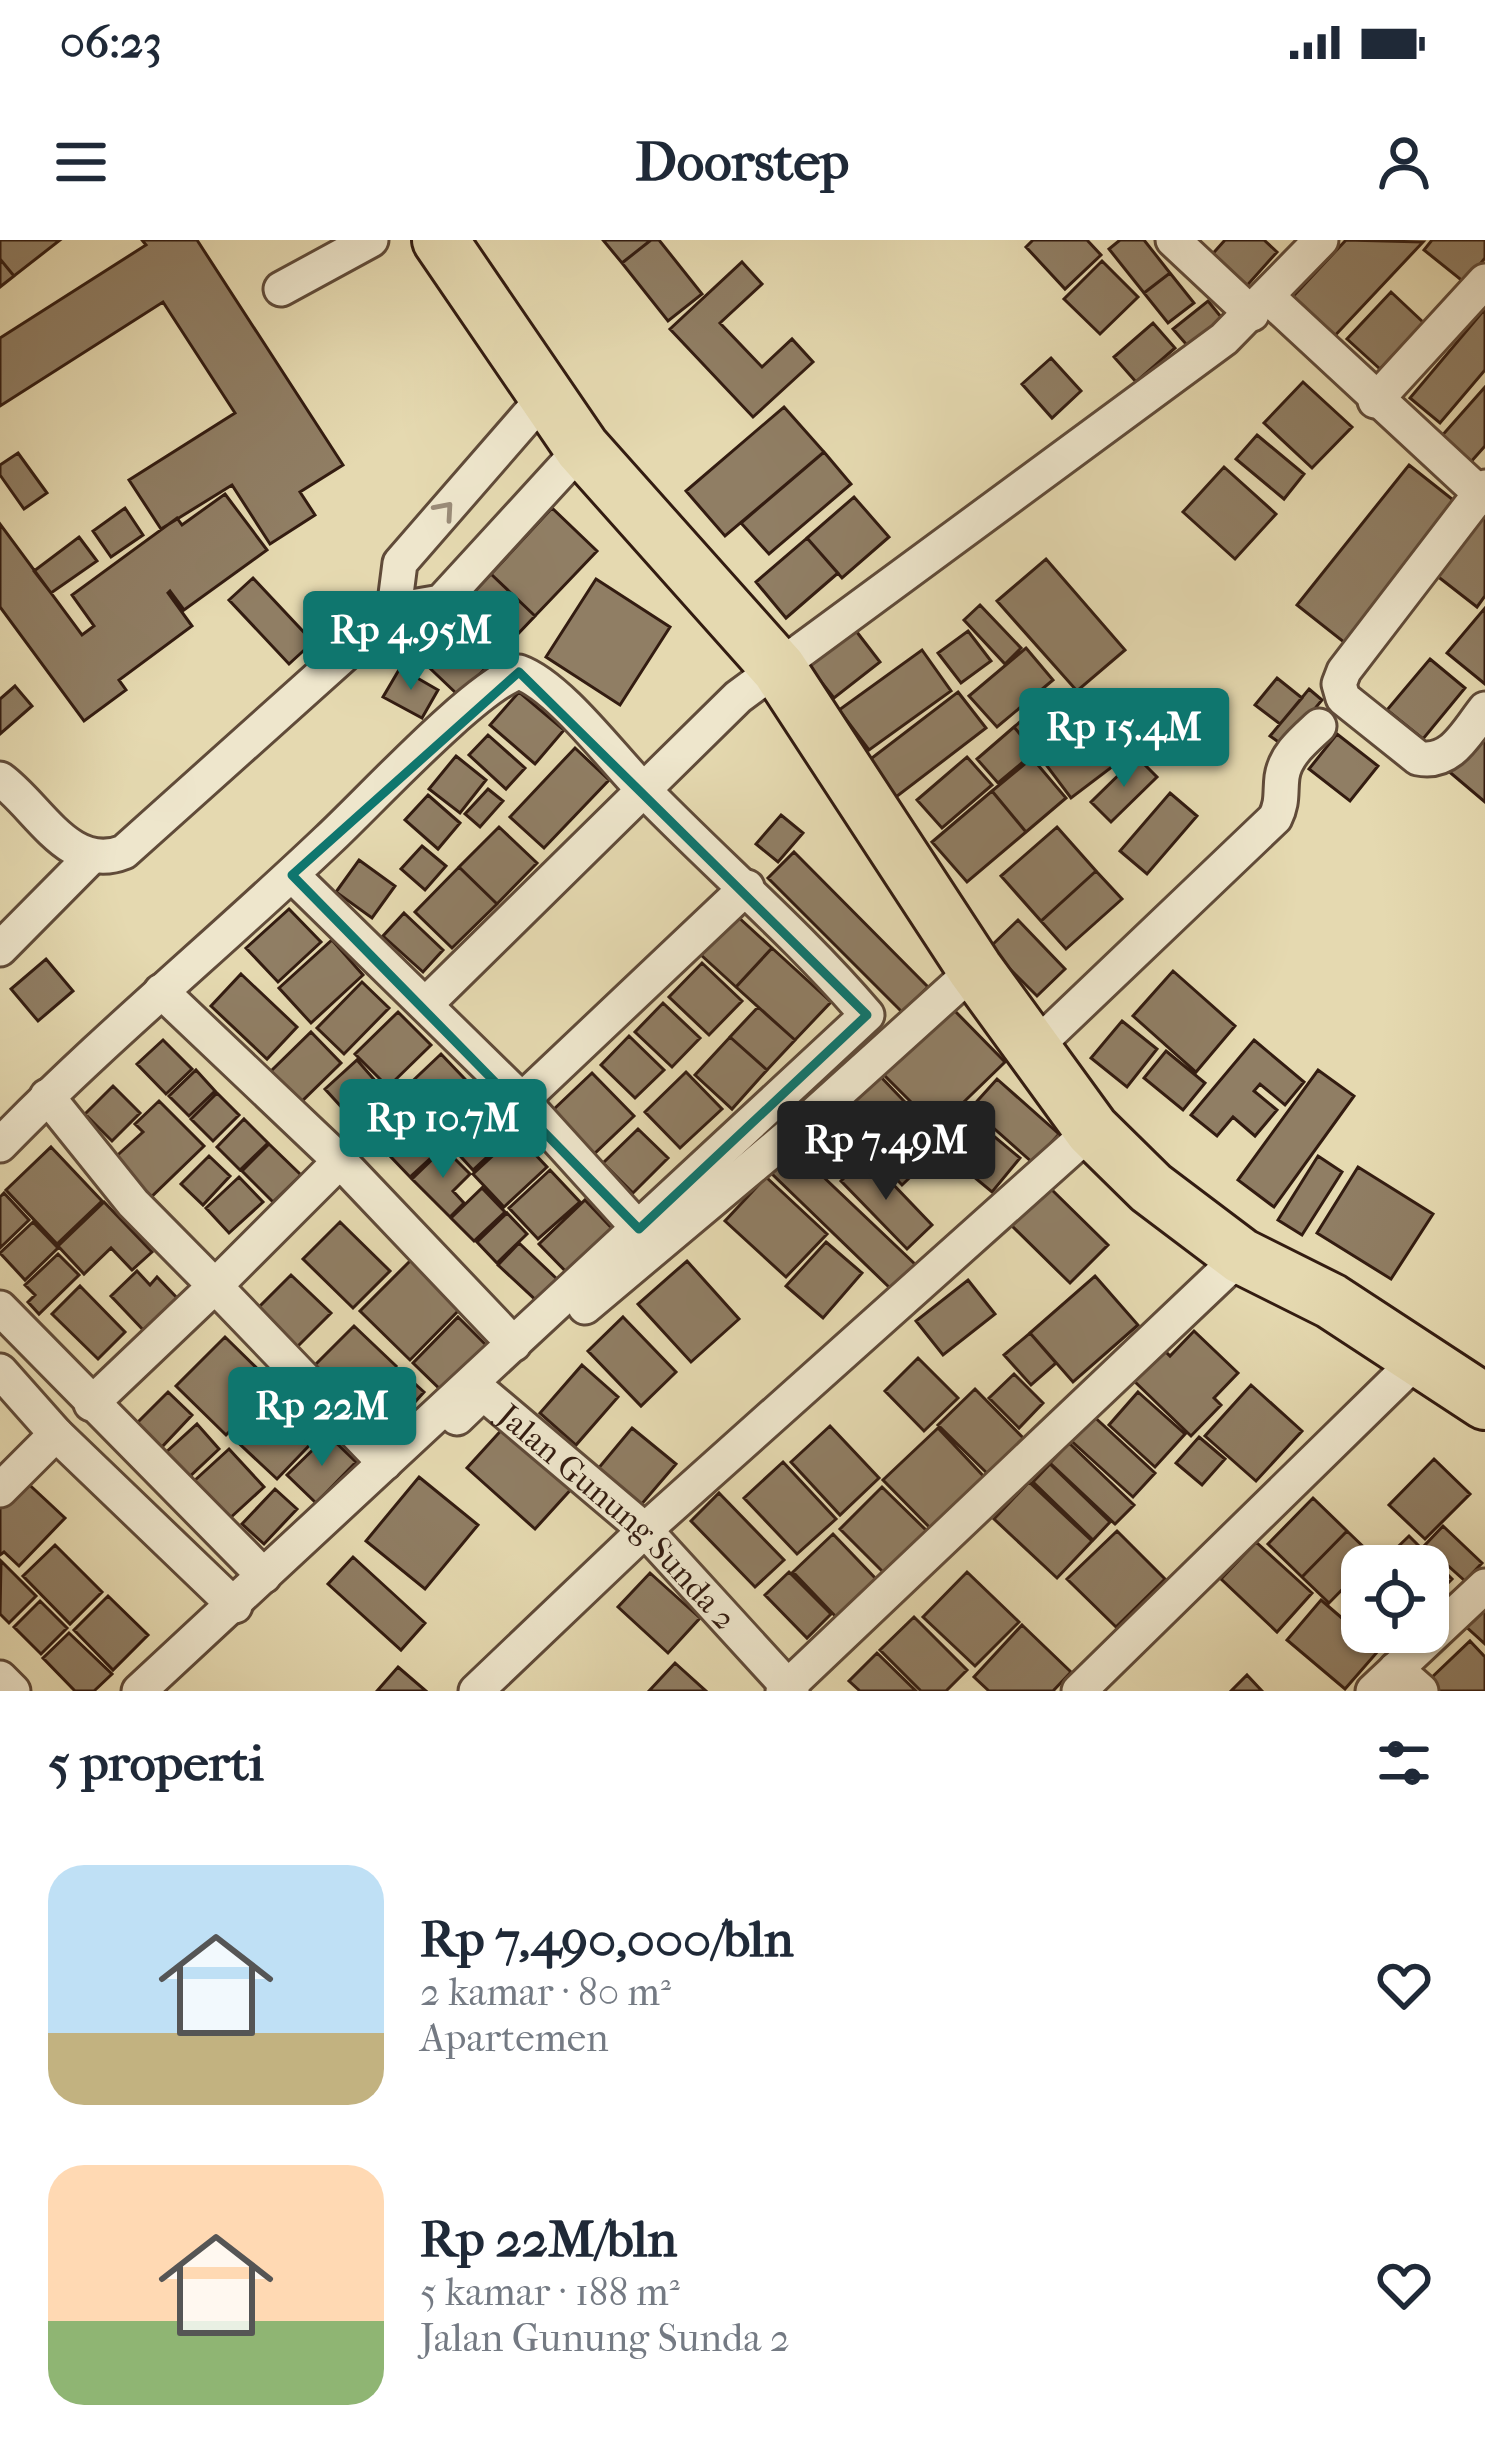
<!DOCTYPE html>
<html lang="id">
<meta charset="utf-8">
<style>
:root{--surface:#fff;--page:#f2f2f3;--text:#1f2937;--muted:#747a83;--accent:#0f766e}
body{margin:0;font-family:"IM FELL French Canon",serif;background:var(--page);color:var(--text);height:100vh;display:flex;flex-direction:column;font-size:45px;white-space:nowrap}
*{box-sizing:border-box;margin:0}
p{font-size:39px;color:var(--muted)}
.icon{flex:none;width:66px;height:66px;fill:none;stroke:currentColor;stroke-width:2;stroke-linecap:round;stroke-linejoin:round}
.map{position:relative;height:1451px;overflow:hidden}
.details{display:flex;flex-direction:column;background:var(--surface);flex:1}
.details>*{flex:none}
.fabs{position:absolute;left:1341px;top:1305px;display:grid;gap:24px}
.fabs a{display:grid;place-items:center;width:108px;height:108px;border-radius:24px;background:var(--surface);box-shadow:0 3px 9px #0004;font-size:60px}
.price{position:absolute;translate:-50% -102px;padding:0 27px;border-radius:12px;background:var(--accent);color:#fff;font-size:39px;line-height:78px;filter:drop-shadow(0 3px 6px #0008)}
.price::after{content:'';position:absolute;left:50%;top:72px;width:36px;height:27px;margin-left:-18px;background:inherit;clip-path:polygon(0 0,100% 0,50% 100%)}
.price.on{background:#222;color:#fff}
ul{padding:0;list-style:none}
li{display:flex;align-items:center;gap:36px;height:300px;padding:0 48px}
li span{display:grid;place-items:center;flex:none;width:336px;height:240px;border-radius:36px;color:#555}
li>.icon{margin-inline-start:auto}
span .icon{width:144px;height:144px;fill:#fffc;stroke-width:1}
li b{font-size:51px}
h2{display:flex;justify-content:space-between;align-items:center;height:144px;padding:0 48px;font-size:51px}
.status{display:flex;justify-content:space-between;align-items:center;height:84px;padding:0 60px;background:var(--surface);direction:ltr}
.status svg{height:33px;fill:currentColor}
header{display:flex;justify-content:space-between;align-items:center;height:156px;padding:0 48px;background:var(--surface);font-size:54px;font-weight:700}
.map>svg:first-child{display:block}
.building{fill:#907e64;stroke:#331c11;stroke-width:3}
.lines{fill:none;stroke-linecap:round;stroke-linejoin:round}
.street-casing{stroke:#604b39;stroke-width:39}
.primary-casing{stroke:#331c11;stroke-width:60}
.street{stroke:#eee6cc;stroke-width:33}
.primary{stroke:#e5d9b0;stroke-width:54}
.oneway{stroke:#9a8b78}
.marked{fill:none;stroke:#0f766e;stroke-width:9;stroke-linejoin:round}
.labels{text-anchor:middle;stroke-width:9;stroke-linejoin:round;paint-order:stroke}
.street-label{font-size:33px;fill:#331c11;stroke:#eee6cc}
</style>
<div class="status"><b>06:23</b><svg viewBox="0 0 49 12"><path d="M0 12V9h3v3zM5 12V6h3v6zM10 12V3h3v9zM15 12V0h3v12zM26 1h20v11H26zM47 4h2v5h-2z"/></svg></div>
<header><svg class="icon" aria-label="menu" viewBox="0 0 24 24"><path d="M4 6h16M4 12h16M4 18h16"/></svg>Doorstep<svg class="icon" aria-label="person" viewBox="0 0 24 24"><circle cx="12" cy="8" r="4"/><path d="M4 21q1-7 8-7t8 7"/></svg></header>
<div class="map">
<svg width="1485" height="1451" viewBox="0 0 1485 1451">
<rect width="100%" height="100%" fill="#e5d9b0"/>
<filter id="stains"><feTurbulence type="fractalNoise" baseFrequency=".00167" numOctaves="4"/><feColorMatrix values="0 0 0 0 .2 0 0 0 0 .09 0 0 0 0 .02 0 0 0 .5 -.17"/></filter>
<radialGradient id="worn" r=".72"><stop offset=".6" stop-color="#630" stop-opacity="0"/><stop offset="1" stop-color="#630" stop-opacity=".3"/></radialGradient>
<path class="building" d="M0 0H60L14 36 0 19Z
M142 0H197L343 225 300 252 315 275 270 304 232 245 161 289 129 240 235 173 163 62 0 166V98L146 5Z
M603 0H651L622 23Z
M651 0H659L702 54 668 81 622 23Z
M1033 0H1087L1101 15 1065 49 1026 7Z
M1120 0H1144L1170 33 1144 53 1109 9Z
M1225 0H1264L1277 12 1243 50 1208 19Z
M1346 0 1423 2 1328 103 1286 64Z
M1432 0H1485V18L1465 43 1424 10Z
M0 19 14 36 0 47Z
M1102 21 1138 57 1100 94 1064 59Z
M742 22 762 44 720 83 762 127 792 99 813 122 753 177 670 89Z
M1170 33 1194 63 1168 83 1144 53Z
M1391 52 1424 83 1380 129 1347 99Z
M1208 61 1226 83 1192 111 1173 89Z
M1485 69V130L1440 183 1410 158Z
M1153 83 1175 108 1136 142 1114 117Z
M1051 118 1081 151 1052 178 1022 144Z
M1303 142 1352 187 1312 228 1264 183Z
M1485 147V206L1469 224 1439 199Z
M784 167 824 212 725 296 686 251Z
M1257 195 1304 234 1284 259 1236 219Z
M824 212 851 244 769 314 741 283Z
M18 213 47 253 24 269 0 235V225Z
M1409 225 1457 263 1345 403 1297 365Z
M1224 227 1276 274 1235 319 1183 272Z
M225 254 267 310 184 370 170 351 168 353 192 386 119 440 126 450 84 481 0 367V284L82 395 94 386 72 355 177 278 182 285Z
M854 257 889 297 842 338 807 298Z
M125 268 143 295 111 317 93 291Z
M552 268 597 311 535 376 491 334Z
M1479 273 1485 278V356L1477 367 1432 332Z
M79 297 97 321 51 353 34 331Z
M807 298 838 333 786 378 756 342Z
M1046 319 1125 410 1077 451 997 361Z
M491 334 535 376 459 456 415 414Z
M253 338 313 402 289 424 229 360Z
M596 339 670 387 620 465 546 417Z
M980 365 1021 408 1005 424 964 380Z
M1485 368V444L1447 413Z
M853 387 880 422 834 458 806 423Z
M968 391 991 421 961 443 938 413Z
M1026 408 1053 440 997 487 969 456Z
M922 410 951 451 869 510 839 470Z
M1430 419 1465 448 1423 499 1387 470Z
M400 428 438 450 422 478 383 457Z
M1277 438 1302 458 1280 484 1255 465Z
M15 446 32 466 0 494V459Z
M1309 449 1322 460 1284 506 1270 496Z
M1058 450 1079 475 1035 512 1014 487Z
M519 452 564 490 535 524 490 485Z
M958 452 986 488 896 557 868 521Z
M1092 481 1121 520 1071 558 1041 518Z
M1485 483V562L1446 529Z
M1014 487 1035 512 998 543 977 519Z
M1337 494 1378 526 1350 561 1309 529Z
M488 495 525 528 506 549 469 515Z
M575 508 609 540 544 608 510 577Z
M456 516 486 540 460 573 429 549Z
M967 517 992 545 942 588 917 560Z
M1137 517 1157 537 1111 582 1091 562Z
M1032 518 1066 558 1026 592 992 551Z
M488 549 503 561 480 587 465 574Z
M992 551 1026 592 967 642 932 602Z
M1170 553 1197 576 1147 634 1120 611Z
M428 555 460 583 438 609 405 580Z
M781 575 803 593 778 622 756 604Z
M499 587 537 623 497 664 459 627Z
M1057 587 1096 631 1041 681 1001 636Z
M422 606 446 626 425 650 401 629Z
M794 612 928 747 902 772 768 638Z
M359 620 395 646 372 678 336 652Z
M459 627 497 664 452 708 415 672Z
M1096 631 1122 659 1066 709 1041 681Z
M289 669 321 702 278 742 246 708Z
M404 673 443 710 423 732 383 696Z
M737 676 772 708 736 747 701 715Z
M1018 680 1065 729 1037 756 989 708Z
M332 700 363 735 311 783 279 748Z
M772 708 831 762 795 800 736 747Z
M46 719 73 751 38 781 11 749Z
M702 723 742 761 709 795 669 757Z
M1173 731 1235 786 1196 832 1133 776Z
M241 734 297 787 267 819 211 766Z
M362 742 389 768 344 814 317 788Z
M663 763 700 798 672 827 635 792Z
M758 767 795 800 767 830 730 797Z
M951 767 1005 822 937 888 883 834Z
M398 772 431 805 388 847 355 814Z
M1122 781 1157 809 1127 847 1091 818Z
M311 792 341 823 299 864 269 833Z
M629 796 664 830 635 858 601 825Z
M730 797 767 830 732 869 695 835Z
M163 800 192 829 166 854 137 824Z
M1254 800 1304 842 1285 865 1260 844 1254 851 1277 870 1255 896 1233 877 1217 896 1191 875Z
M1166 811 1205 843 1183 870 1144 838Z
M441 814 483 858 443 895 402 851Z
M357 820 386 853 354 881 325 849Z
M196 830 215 851 189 876 169 856Z
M1318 830 1354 856 1274 967 1238 940Z
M686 832 722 869 680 908 645 872Z
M592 833 634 876 594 914 553 870Z
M880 836 945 904 902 945 837 877Z
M997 839 1059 894 1033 923 971 868Z
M113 846 140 873 112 901 85 874Z
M217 853 239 875 213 901 191 879Z
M386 856 416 887 387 915 357 883Z
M159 861 204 906 147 961 110 922 143 892 135 884Z
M483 861 513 893 473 930 443 897Z
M244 879 268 903 240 930 217 907Z
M426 883 446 904 410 937 390 916Z
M984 888 1020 918 992 952 956 922Z
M638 889 668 918 633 953 603 923Z
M516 894 547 927 504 967 473 934Z
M269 904 301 935 273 962 242 931Z
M51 907 102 961 57 1004 6 950Z
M444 908 470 934 453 951 464 963 450 977 412 939Z
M794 909 917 1026 893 1051 771 933Z
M209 916 230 936 203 965 181 944Z
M866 916 932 985 907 1009 841 941Z
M1318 916 1342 932 1302 995 1278 980Z
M1358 927 1433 974 1391 1039 1317 993Z
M550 930 580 962 538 999 509 968Z
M239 937 263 962 229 993 206 968Z
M766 937 827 994 786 1037 725 981Z
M1049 947 1108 1005 1070 1043 1011 985Z
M482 948 505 972 474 1001 451 978Z
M4 953 29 980 0 1008V957Z
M585 960 621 998 575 1041 539 1004Z
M104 962 152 1012 132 1030 111 1008 84 1034 58 1006Z
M507 973 527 994 497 1023 477 1002Z
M33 982 58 1008 25 1040 0 1013Z
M340 982 390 1031 353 1068 303 1019Z
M826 1002 862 1033 823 1078 786 1046Z
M519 1003 558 1040 538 1062 498 1025Z
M58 1014 79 1035 39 1074 28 1062 35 1055 25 1045Z
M412 1019 461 1068 410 1120 360 1071Z
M687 1021 739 1079 691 1122 638 1064Z
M137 1031 150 1045 157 1037 179 1060 145 1092 111 1056Z
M291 1035 331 1073 297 1107 257 1069Z
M1095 1036 1138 1085 1073 1142 1030 1093Z
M968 1040 995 1074 943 1115 916 1081Z
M80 1046 125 1092 98 1119 52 1074Z
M458 1077 488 1107 444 1153 413 1123Z
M623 1077 676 1132 641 1166 588 1111Z
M354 1086 396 1126 356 1167 314 1126Z
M1194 1091 1238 1133 1214 1158 1221 1165 1191 1196 1132 1139 1162 1108 1170 1116Z
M1030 1093 1056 1123 1031 1145 1004 1115Z
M225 1097 275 1146 226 1195 176 1146Z
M918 1118 958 1158 924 1191 885 1151Z
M582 1125 618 1157 576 1205 540 1173Z
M403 1133 424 1152 385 1195 363 1175Z
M1014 1134 1043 1163 1019 1188 989 1158Z
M280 1145 326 1188 277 1239 231 1196Z
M1251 1145 1302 1191 1256 1241 1205 1196Z
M975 1149 1034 1209 998 1244 938 1185Z
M168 1152 192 1175 160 1209 135 1185Z
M1138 1152 1185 1194 1155 1227 1109 1185Z
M1089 1172 1155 1233 1133 1257 1067 1197Z
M197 1184 219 1209 187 1239 164 1214Z
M506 1185 574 1246 535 1289 467 1228Z
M830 1186 879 1238 840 1275 791 1222Z
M632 1188 676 1224 640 1266 597 1230Z
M938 1188 989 1242 935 1293 883 1240Z
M328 1195 356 1222 316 1263 287 1235Z
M1199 1197 1225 1219 1202 1245 1176 1223Z
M1069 1203 1134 1265 1115 1284 1050 1223Z
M229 1209 264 1247 229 1279 194 1241Z
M1434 1219 1470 1254 1425 1299 1389 1265Z
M783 1222 836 1279 797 1314 744 1258Z
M1050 1224 1110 1282 1093 1300 1033 1242Z
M21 1237 65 1278 19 1326 4 1312 0 1315V1260Z
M419 1237 478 1285 425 1349 366 1301Z
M1029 1242 1092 1301 1057 1338 994 1279Z
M882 1247 929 1293 886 1335 840 1289Z
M275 1249 297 1269 264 1304 242 1284Z
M719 1253 784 1320 755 1347 691 1281Z
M1313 1258 1347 1291 1302 1337 1268 1304Z
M1443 1286 1482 1323 1465 1341 1425 1305Z
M1117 1291 1165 1339 1116 1387 1067 1339Z
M1347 1291 1374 1317 1329 1363 1302 1337Z
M833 1294 877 1340 837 1378 793 1332Z
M1409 1296 1452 1339 1428 1363V1326H1378Z
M1256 1302 1312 1353 1277 1392 1221 1339Z
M55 1305 102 1352 70 1384 23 1336Z
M353 1317 425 1383 401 1410 328 1344Z
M1 1321 36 1356 9 1383 0 1374Z
M789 1332 831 1374 807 1398 765 1355Z
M967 1332 1019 1382 975 1426 923 1377Z
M650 1333 700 1378 668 1413 618 1367Z
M108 1356 148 1395 113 1430 74 1390Z
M1321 1360 1379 1410 1345 1449 1287 1400Z
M1485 1360V1404L1463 1384Z
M40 1361 67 1388 41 1414 14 1387Z
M914 1377 967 1430 946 1451H921L880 1410Z
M1022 1385 1071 1432 1053 1451H989L974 1437Z
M69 1393 112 1434 94 1451H75L43 1418Z
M1470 1401 1485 1417V1451H1439L1429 1440Z
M877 1413 916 1451H860L849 1441Z
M675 1423 706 1451H649Z
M398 1427 426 1451H377Z
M1247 1435 1262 1451H1231Z"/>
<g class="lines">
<defs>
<g id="street">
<path d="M1173 0 1252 74"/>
<path d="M281 49 371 0"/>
<path d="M1267 56 1485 258"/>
<path d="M1375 161 1485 41"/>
<path d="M1485 247 1344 431 1339 444 1343 458 1418 518C1451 525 1466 493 1485 469"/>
<path d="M394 370 400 323 547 154"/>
<path d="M0 539C38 566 69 634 124 612L394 370 441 362 582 208"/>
<path d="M292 635 522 860 639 989"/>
<path d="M0 709 92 616"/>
<path d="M161 751 340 921 514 1104"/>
<path d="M426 764 738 457 1224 99 1321 0"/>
<path d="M1033 809 1275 578C1283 562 1280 553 1282 537 1285 515 1304 500 1319 486"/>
<path d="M47 856 133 963 215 1046 340 921"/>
<path d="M522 860 747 647"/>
<path d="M0 905C104 798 220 703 328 600 368 563 474 447 519 432 558 446 609 514 639 545 714 623 796 692 867 775L139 1451"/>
<path d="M585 1067 809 879 975 729"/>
<path d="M0 1068 264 1336"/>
<path d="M0 1131 56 1194 235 1366"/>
<path d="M91 1164 215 1046 385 1223"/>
<path id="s1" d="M457 1178 483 1153 645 1290 792 1451"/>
<path d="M0 1250 56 1194"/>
<path d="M1396 1429 1421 1451"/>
<path d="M0 1438 13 1451"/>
<path d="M476 1451 645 1290 1092 890"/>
<path d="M783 1451 1241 1016"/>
<path d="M1079 1451 1418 1119"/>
<path d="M1373 1451 1485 1346"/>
</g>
<path id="primary" d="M440 0 582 208 779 429 975 729 1092 890 1151 948 1241 1016 1331 1061 1485 1162"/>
</defs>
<use href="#street" class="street-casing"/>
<use href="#primary" class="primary-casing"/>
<use href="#street" class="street"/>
<use href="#primary" class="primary"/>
</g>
<defs><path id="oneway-chevron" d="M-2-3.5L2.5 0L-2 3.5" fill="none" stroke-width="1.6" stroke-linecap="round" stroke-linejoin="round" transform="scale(3)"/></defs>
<use class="oneway" href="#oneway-chevron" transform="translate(445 270) rotate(-49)"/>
<path class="marked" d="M519 432 867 775 639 989 292 635Z"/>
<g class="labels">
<g class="street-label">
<text dy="12" stroke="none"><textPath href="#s1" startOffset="219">Jalan Gunung Sunda 2</textPath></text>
</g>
</g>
<rect width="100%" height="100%" filter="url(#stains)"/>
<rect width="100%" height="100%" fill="url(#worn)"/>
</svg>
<div class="fabs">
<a><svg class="icon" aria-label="locate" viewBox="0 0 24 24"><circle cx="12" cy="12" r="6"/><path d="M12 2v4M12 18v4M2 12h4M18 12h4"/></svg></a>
</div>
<b class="price" style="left:411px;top:453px">Rp 4.95M</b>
<b class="price" style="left:1124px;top:550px">Rp 15.4M</b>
<b class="price" style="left:443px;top:941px">Rp 10.7M</b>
<b class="price on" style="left:886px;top:963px">Rp 7.49M</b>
<b class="price" style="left:322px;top:1229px">Rp 22M</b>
</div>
<section class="details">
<h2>5 properti<svg class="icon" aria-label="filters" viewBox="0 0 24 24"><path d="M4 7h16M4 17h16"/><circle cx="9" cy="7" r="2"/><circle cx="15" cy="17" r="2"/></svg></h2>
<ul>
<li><span style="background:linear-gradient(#bfe0f5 70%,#c2b280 0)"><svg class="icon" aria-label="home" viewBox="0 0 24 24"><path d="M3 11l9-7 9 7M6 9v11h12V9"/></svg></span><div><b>Rp 7,490,000/bln</b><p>2 kamar · 80 m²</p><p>Apartemen</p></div><svg class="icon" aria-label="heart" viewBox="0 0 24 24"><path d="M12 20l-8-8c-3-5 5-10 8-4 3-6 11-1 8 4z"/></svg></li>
<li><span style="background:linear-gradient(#ffd9b3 65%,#8fb573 0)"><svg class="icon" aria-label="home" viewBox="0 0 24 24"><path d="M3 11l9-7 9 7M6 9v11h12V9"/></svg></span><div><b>Rp 22M/bln</b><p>5 kamar · 188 m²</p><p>Jalan Gunung Sunda 2</p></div><svg class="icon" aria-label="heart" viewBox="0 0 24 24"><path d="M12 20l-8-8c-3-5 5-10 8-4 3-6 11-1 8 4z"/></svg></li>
</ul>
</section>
